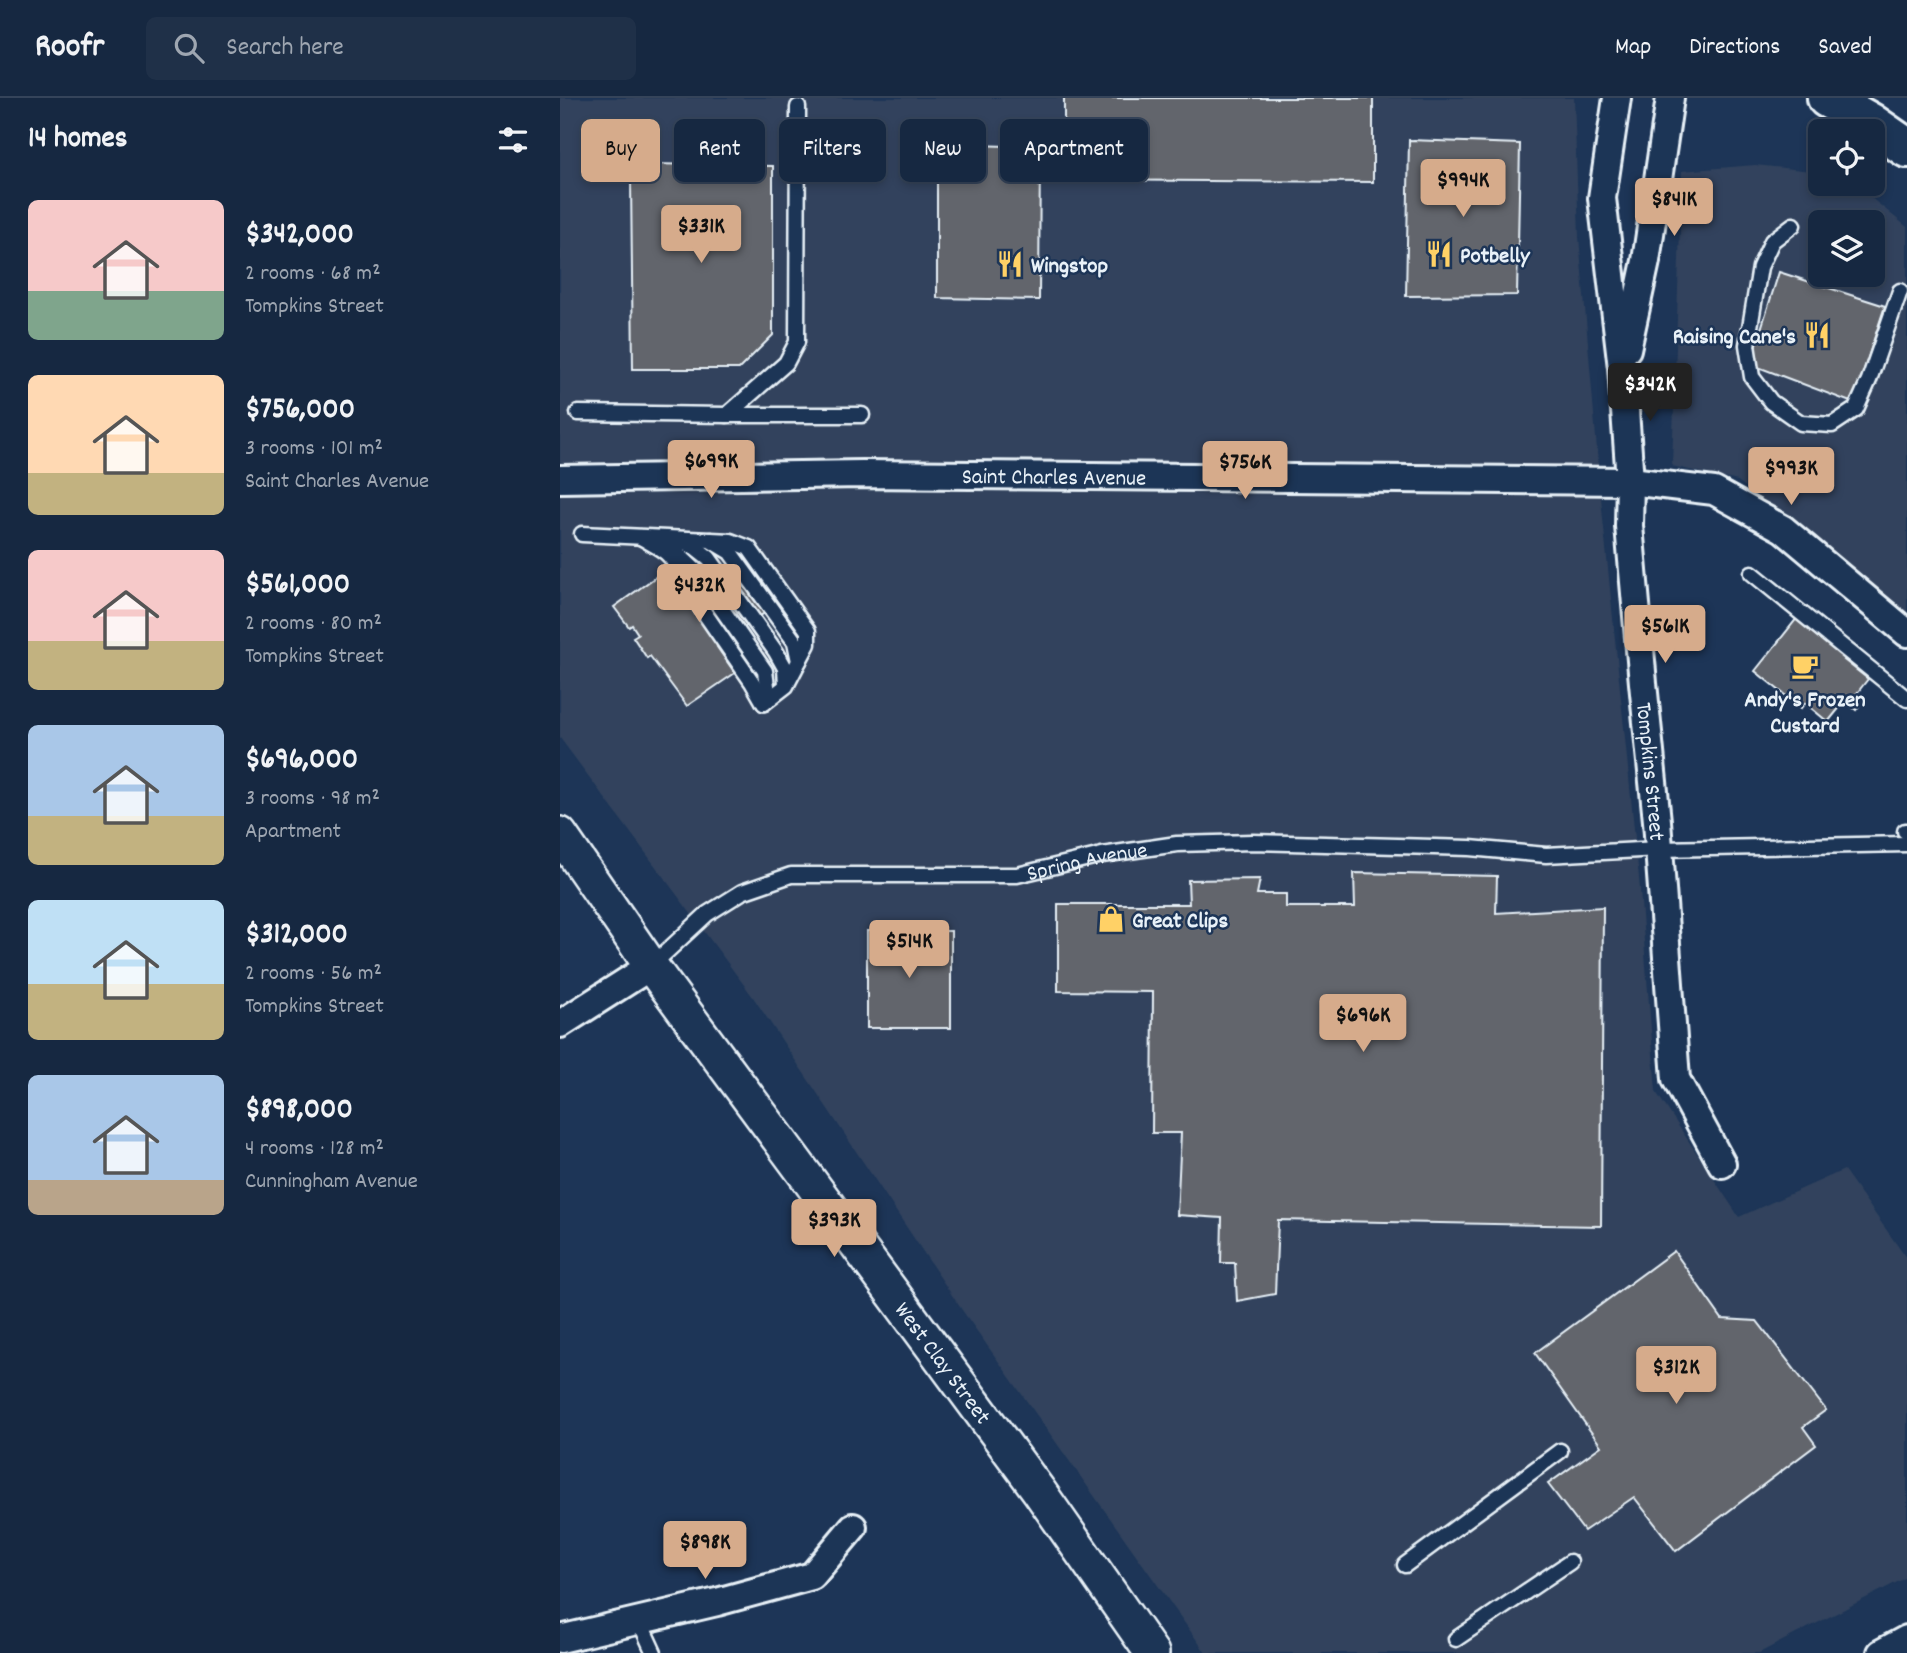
<!DOCTYPE html>
<meta charset="utf-8">
<style>
:root{--surface:#162841;--page:#1f3048;--text:#f1f3f6;--muted:#9ea6b1;--line:#35445a;--accent:#d6ab8b}
body{margin:0;font-family:Dekko,sans-serif;background:var(--page);color:var(--text);height:100vh;display:flex;flex-direction:column;font-size:26px;white-space:nowrap}
*{box-sizing:border-box;margin:0}
p{font-size:23px;color:var(--muted)}
.icon{flex:none;width:38px;height:38px;fill:none;stroke:currentColor;stroke-width:2;stroke-linecap:round;stroke-linejoin:round}
.map{position:relative;flex:1;overflow:hidden}
.sheet{display:flex;flex-direction:column;background:var(--surface);width:560px}
.sheet>*{flex:none}
.hud{position:absolute;left:21px;top:21px;width:665px;height:63px;display:flex;gap:14px}
.tools{position:absolute;left:1248px;top:21px;display:grid;gap:14px}
.tools a{display:grid;place-items:center;width:77px;height:77px;border-radius:10px;background:var(--surface);box-shadow:0 4px 10px #0003,0 0 0 2px var(--line);font-size:35px}
.price{position:absolute;translate:-50% -60px;padding:0 16px;border-radius:7px;background:var(--accent);color:#111;font-size:23px;line-height:46px;filter:drop-shadow(0 2px 4px #0008)}
.price::after{content:'';position:absolute;left:50%;top:42px;width:21px;height:16px;margin-left:-10px;background:inherit;clip-path:polygon(0 0,100% 0,50% 100%)}
.price.on{background:#222;color:#fff}
ul{padding:0;list-style:none}
li{display:flex;align-items:center;gap:21px;height:175px;padding:0 28px}
li span{display:grid;place-items:center;flex:none;width:196px;height:140px;border-radius:10px;color:#555}
li>.icon{margin-inline-start:auto}
span .icon{width:84px;height:84px;fill:#fffc;stroke-width:1}
li b{font-size:30px}
h2{display:flex;justify-content:space-between;align-items:center;height:84px;padding:0 28px;font-size:30px}
.chip{padding:0 24px;border-radius:10px;background:var(--surface);box-shadow:0 4px 10px #0003,0 0 0 2px var(--line);font-size:24px;line-height:63px}
.chip.on{background:var(--accent);color:#111}
header{display:flex;align-items:center;gap:42px;box-sizing:border-box;height:98px;padding:0 35px;background:var(--surface);border-bottom:2px solid var(--line)}
header strong{font-size:33px}
nav{display:flex;gap:38px;margin-inline-start:auto;font-size:24px}
.search{width:490px;height:63px;background:var(--page);display:flex;align-items:center;gap:18px;box-sizing:border-box;padding:0 24px;border-radius:10px;color:var(--muted);font-size:26px}
main{display:flex;flex:1;min-height:0}
.map>svg:first-child{display:block}
.built{fill:#32435d;fill-rule:evenodd}
.building{fill:#62656c;stroke:#e8f1f8;stroke-width:2}
.lines{fill:none;stroke-linecap:round;stroke-linejoin:round}
.service-casing{stroke:#e8f1f8;stroke-width:19}
.minor-casing{stroke:#e8f1f8;stroke-width:32}
.tertiary-casing{stroke:#e8f1f8;stroke-width:38}
.primary-casing{stroke:#e8f1f8;stroke-width:44}
.service{stroke:#1d3557;stroke-width:14}
.minor{stroke:#1d3557;stroke-width:26}
.tertiary{stroke:#1d3557;stroke-width:33}
.primary{stroke:#1d3557;stroke-width:38}
.labels{text-anchor:middle;stroke-width:5;stroke-linejoin:round;paint-order:stroke}
.poi-label{font-size:23px;font-weight:bold;fill:#e8f1f8;stroke:#1d3557;text-anchor:start}
.street-label{font-size:23px;fill:#e8f1f8;stroke:#1d3557}
</style>
<header>
<strong>Roofr</strong>
<div class="search"><svg class="icon" aria-label="search" viewBox="0 0 24 24"><circle cx="10" cy="10" r="6"/><path d="M15 15l6 6"/></svg>Search here</div>
<nav><a>Map</a><a>Directions</a><a>Saved</a></nav>
</header>
<main>
<section class="sheet">
<h2>14 homes<svg class="icon" aria-label="filters" viewBox="0 0 24 24"><path d="M4 7h16M4 17h16"/><circle cx="9" cy="7" r="2"/><circle cx="15" cy="17" r="2"/></svg></h2>
<ul>
<li><span style="background:linear-gradient(#f6c9c9 65%,#7fa58c 0)"><svg class="icon" aria-label="home" viewBox="0 0 24 24"><path d="M3 11l9-7 9 7M6 9v11h12V9"/></svg></span><div><b>$342,000</b><p>2 rooms · 68 m²</p><p>Tompkins Street</p></div></li>
<li><span style="background:linear-gradient(#ffd9b3 70%,#c2b280 0)"><svg class="icon" aria-label="home" viewBox="0 0 24 24"><path d="M3 11l9-7 9 7M6 9v11h12V9"/></svg></span><div><b>$756,000</b><p>3 rooms · 101 m²</p><p>Saint Charles Avenue</p></div></li>
<li><span style="background:linear-gradient(#f6c9c9 65%,#c2b280 0)"><svg class="icon" aria-label="home" viewBox="0 0 24 24"><path d="M3 11l9-7 9 7M6 9v11h12V9"/></svg></span><div><b>$561,000</b><p>2 rooms · 80 m²</p><p>Tompkins Street</p></div></li>
<li><span style="background:linear-gradient(#a9c7e8 65%,#c2b280 0)"><svg class="icon" aria-label="home" viewBox="0 0 24 24"><path d="M3 11l9-7 9 7M6 9v11h12V9"/></svg></span><div><b>$696,000</b><p>3 rooms · 98 m²</p><p>Apartment</p></div></li>
<li><span style="background:linear-gradient(#bfe0f5 60%,#c2b280 0)"><svg class="icon" aria-label="home" viewBox="0 0 24 24"><path d="M3 11l9-7 9 7M6 9v11h12V9"/></svg></span><div><b>$312,000</b><p>2 rooms · 56 m²</p><p>Tompkins Street</p></div></li>
<li><span style="background:linear-gradient(#a9c7e8 75%,#b9a48a 0)"><svg class="icon" aria-label="home" viewBox="0 0 24 24"><path d="M3 11l9-7 9 7M6 9v11h12V9"/></svg></span><div><b>$898,000</b><p>4 rooms · 128 m²</p><p>Cunningham Avenue</p></div></li>
</ul>
</section>
<div class="map">
<svg width="1347" height="1555" viewBox="0 0 1347 1555">
<rect width="100%" height="100%" fill="#1d3557"/>
<filter id="ink" filterUnits="userSpaceOnUse"><feTurbulence type="fractalNoise" baseFrequency=".0143" numOctaves="2"/><feDisplacementMap in="SourceGraphic" scale="14" xChannelSelector="R" yChannelSelector="G"/><feConvolveMatrix kernelMatrix="1 2 1 2 8 2 1 2 1" color-interpolation-filters="sRGB"/></filter>
<g filter="url(#ink)">
<path class="built" d="M0 0H1014L1019 139 1042 411 1079 780 1096 994 1179 1119 1284 1072 1347 1161V1479L1199 1555H646L402 1212 193 899 0 640Z
M1195 67 1260 74V86H1294L1347 129V517L1178 383 1112 368 1122 73ZM1260 124H1312V177H1260Z"/>
<path class="building" d="M504 0H813V84L504 82Z
M849 42 960 46 957 197 846 198Z
M377 46 480 49 479 202 377 200Z
M87 66 213 68V237L179 271H73L71 81Z
M1219 174 1325 208 1293 305 1190 266Z
M197 455 228 498 157 549 175 575 127 608 90 558 87 560 73 539 78 536 72 527 69 529 54 509 104 473 127 506Z
M1238 519 1287 558 1284 562 1308 581 1297 595 1304 601 1296 612 1285 603 1268 624 1245 605 1241 610 1195 573Z
M794 775 937 778 936 815 1043 809 1041 1128 718 1122 715 1196 677 1203 675 1165H661L662 1120 617 1117 621 1035H592L593 894 498 893V806H629L628 782 700 781 697 796H726V809H795Z
M307 833H391V930H307Z
M1114 1153 1162 1221 1197 1223 1266 1312 1243 1329 1256 1347 1116 1453 1074 1399 1024 1433 988 1386 1041 1348 975 1255Z"/>
<g class="lines">
<defs>
<g id="service">
<path d="M1233 127 1212 143 1200 169 1187 247 1192 279 1211 304 1241 325 1272 327 1296 311 1309 282 1340 193"/>
<path d="M18 315 167 317 226 265 237 244 238 9"/>
<path d="M167 317H302"/>
<path d="M22 436 150 442 170 454 235 544 239 563 226 588 204 605"/>
<path d="M82 440C105 453 113 455 121 481L192 584 204 605"/>
<path d="M151 442 171 443 189 450 248 533V546L239 563"/>
<path d="M121 444 135 449 149 460 216 554 225 570 226 586"/>
<path d="M108 449 117 455 134 471 205 573 207 588 204 605"/>
<path d="M1192 475 1347 601"/>
<path d="M1345 733H1347"/>
<path id="s1" d="M91 868 147 816 182 794 231 777H457L542 757 617 746 693 744 910 750 986 757 1099 751 1347 746"/>
<path d="M845 1467 1000 1353"/>
<path d="M79 1522 94 1555"/>
<path d="M896 1541 1010 1464"/>
</g>
<g id="minor">
<path id="s2" d="M1057 0 1042 100 1062 270 1070 383 1069 428 1083 585 1097 723 1116 981 1162 1066"/>
<path d="M1067 251 1086 163 1110 0"/>
<path id="s3" d="M0 381 302 376 1070 383 1154 393 1223 431 1347 535"/>
<path d="M0 926 91 868"/>
<path d="M0 1541 157 1504 252 1478 293 1429"/>
<path d="M1321 1555 1347 1541"/>
</g>
<g id="tertiary">
<path id="s4" d="M0 736 91 868 479 1393 592 1555"/>
</g>
<path id="primary" d="M1267 0 1311 25 1347 50"/>
</defs>
<use href="#service" class="service-casing"/>
<use href="#minor" class="minor-casing"/>
<use href="#tertiary" class="tertiary-casing"/>
<use href="#primary" class="primary-casing"/>
<use href="#service" class="service"/>
<use href="#minor" class="minor"/>
<use href="#tertiary" class="tertiary"/>
<use href="#primary" class="primary"/>
</g>
</g>
<defs>
<symbol id="restaurant-bare" viewBox="-9 -9 18 18"><path d="M-5-6h1v4h1v-4h1v4h1v-4h1v5L-1.5 .5V6h-2V.5L-5-1ZM5-6V6H3V1.5H1.5Q1.5-4 5-6Z" fill="#ffd166" stroke="#1d3557" stroke-width="2.5" paint-order="stroke"/></symbol>
<symbol id="cafe-bare" viewBox="-9 -9 18 18"><path d="M-5.5-4.5H6V0H3Q3 3.5 0 3.5H-2.5Q-5.5 3.5-5.5 0ZM3-3.2v2h1.7v-2ZM-6 4.5H4V6H-6Z" fill="#ffd166" stroke="#1d3557" stroke-width="2.5" paint-order="stroke"/></symbol>
<symbol id="shop-bare" viewBox="-9 -9 18 18"><path d="M-5-2.5h2.3a2.7 3.5 0 0 1 5.4 0H5L5.5 6h-11ZM-1.5-2.5h3a1.5 2.3 0 0 0-3 0Z" fill="#ffd166" stroke="#1d3557" stroke-width="2.5" paint-order="stroke"/></symbol>
</defs>
<g fill-rule="evenodd">
<use href="#restaurant-bare" x="860" y="137" width="38" height="38"/>
<use href="#restaurant-bare" x="431" y="147" width="38" height="38"/>
<use href="#restaurant-bare" x="1238" y="218" width="38" height="38"/>
<use href="#cafe-bare" x="1226" y="549" width="38" height="38"/>
<use href="#shop-bare" x="532" y="802" width="38" height="38"/>
</g>
<g class="labels">
<g class="poi-label">
<text x="900" y="164">Potbelly</text>
<text x="471" y="174">Wingstop</text>
<text x="1236" y="245" text-anchor="end">Raising Cane's</text>
<text x="1245" y="608" text-anchor="middle">Andy's Frozen<tspan x="1245" dy="26">Custard</tspan></text>
<text x="572" y="829">Great Clips</text>
</g>
<g class="street-label">
<text dy="8" stroke="none"><textPath href="#s3" startOffset="494">Saint Charles Avenue</textPath></text>
<text dy="8" stroke="none"><textPath href="#s2" startOffset="677">Tompkins Street</textPath></text>
<text dy="8" stroke="none"><textPath href="#s1" startOffset="467">Spring Avenue</textPath></text>
<text dy="8" stroke="none"><textPath href="#s4" startOffset="653">West Clay Street</textPath></text>
</g>
</g>
</svg>
<div class="tools">
<a><svg class="icon" aria-label="locate" viewBox="0 0 24 24"><circle cx="12" cy="12" r="6"/><path d="M12 2v4M12 18v4M2 12h4M18 12h4"/></svg></a>
<a><svg class="icon" aria-label="layers" viewBox="0 0 24 24"><path d="M12 4l9 5-9 5-9-5zM3 14l9 5 9-5"/></svg></a>
</div>
<b class="price" style="left:903px;top:121px">$994K</b>
<b class="price" style="left:1114px;top:140px">$841K</b>
<b class="price" style="left:141px;top:167px">$331K</b>
<b class="price on" style="left:1090px;top:325px">$342K</b>
<b class="price" style="left:151px;top:402px">$699K</b>
<b class="price" style="left:685px;top:403px">$756K</b>
<b class="price" style="left:1231px;top:409px">$993K</b>
<b class="price" style="left:139px;top:526px">$432K</b>
<b class="price" style="left:1105px;top:567px">$561K</b>
<b class="price" style="left:349px;top:882px">$514K</b>
<b class="price" style="left:803px;top:956px">$696K</b>
<b class="price" style="left:274px;top:1161px">$393K</b>
<b class="price" style="left:1116px;top:1308px">$312K</b>
<b class="price" style="left:145px;top:1483px">$898K</b>
<div class="hud">
<a class="chip on">Buy</a>
<a class="chip">Rent</a>
<a class="chip">Filters</a>
<a class="chip">New</a>
<a class="chip">Apartment</a>
</div>
</div>
</main>
